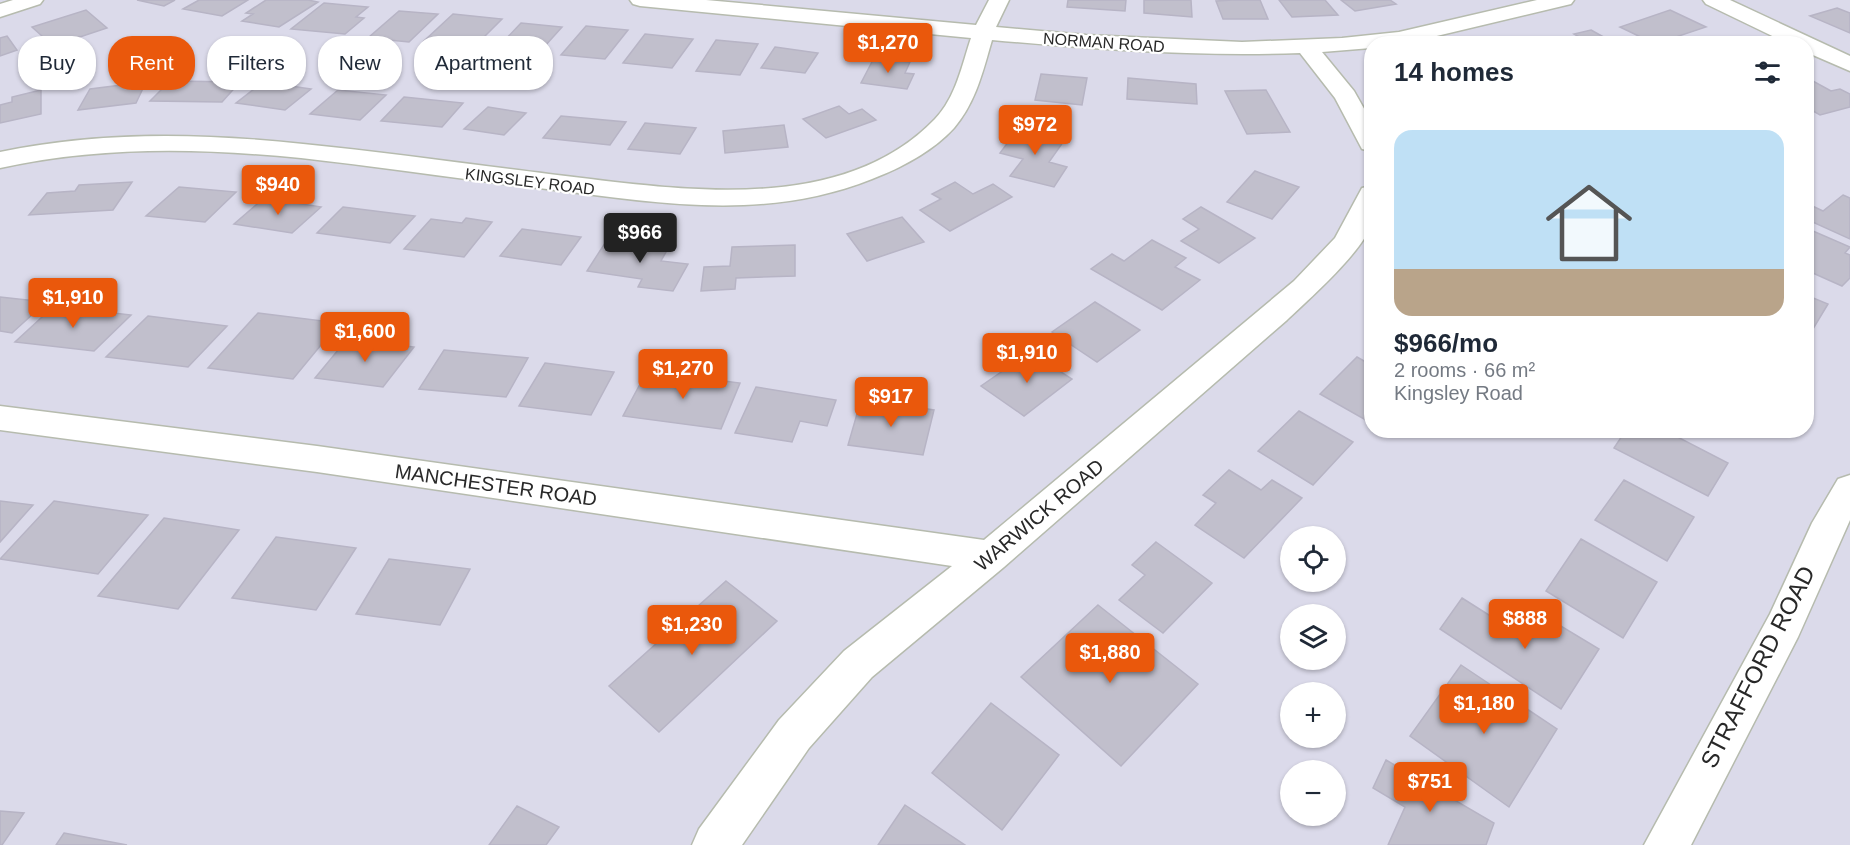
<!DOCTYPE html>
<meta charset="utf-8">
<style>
:root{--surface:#fff;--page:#f6f6f7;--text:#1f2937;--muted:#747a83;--line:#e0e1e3;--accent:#ea580c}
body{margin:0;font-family:Helvetica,sans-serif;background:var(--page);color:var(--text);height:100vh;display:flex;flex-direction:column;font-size:22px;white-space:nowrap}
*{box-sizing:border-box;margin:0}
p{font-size:20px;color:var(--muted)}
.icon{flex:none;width:33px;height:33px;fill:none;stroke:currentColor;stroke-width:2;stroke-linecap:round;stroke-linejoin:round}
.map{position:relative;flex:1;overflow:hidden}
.drawer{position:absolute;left:1364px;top:36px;width:450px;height:402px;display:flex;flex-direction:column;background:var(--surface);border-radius:24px;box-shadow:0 2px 4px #0004}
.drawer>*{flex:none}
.hud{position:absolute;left:18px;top:36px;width:570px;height:54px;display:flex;gap:12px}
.tools{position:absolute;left:1280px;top:526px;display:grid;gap:12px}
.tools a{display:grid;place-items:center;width:66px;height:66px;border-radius:50%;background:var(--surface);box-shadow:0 2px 4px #0004;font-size:30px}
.price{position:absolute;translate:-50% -51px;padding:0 14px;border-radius:6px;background:var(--accent);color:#fff;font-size:20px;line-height:39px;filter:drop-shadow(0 2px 3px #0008)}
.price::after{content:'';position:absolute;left:50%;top:36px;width:18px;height:14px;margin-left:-9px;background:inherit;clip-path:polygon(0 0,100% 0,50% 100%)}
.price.on{background:#222;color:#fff}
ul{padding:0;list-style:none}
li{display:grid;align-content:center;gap:12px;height:318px;padding:0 30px}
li+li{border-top:2px solid var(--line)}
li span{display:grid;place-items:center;height:186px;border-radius:18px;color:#555}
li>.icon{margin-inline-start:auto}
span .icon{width:108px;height:108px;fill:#fffc;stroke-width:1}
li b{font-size:26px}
h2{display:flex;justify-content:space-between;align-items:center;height:72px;padding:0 30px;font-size:26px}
.tag{padding:0 21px;border-radius:24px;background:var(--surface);box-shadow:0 2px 4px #0004;font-size:21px;line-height:54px}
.tag.on{background:var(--accent);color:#fff}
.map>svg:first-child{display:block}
.building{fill:#c1bfcc;stroke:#b7b4c5;stroke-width:1.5}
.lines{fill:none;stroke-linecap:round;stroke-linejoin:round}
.minor-casing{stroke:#b6bbae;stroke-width:3}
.minor{fill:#fff;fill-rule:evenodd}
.labels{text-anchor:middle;stroke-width:4.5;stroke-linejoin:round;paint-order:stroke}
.far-street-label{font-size:16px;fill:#282828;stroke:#fff}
.street-label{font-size:20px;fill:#282828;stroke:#fff}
.near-street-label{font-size:24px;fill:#282828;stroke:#fff}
</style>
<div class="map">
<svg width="1850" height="845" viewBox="0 0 1850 845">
<rect width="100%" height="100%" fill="#dbdaea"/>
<path class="building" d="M137 0H175L164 6Z
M199 0H248L222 16 183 9Z
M266 0H308L318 2 279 27 242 21 253 14 246 13Z
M1068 0H1126L1125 11 1067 7Z
M1144 0H1191L1192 17 1144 13Z
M1233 0H1260L1268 19H1223L1216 1Z
M1279 0H1325L1338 15 1292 17Z
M1341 0H1390L1396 4 1355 11Z
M324 3 368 7 356 17 364 18 345 34 291 29Z
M1837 8 1850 13V33L1810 16Z
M86 10 107 28 53 46 32 27Z
M1670 10 1706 27 1655 44 1620 27Z
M399 11 438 14 409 42 368 38Z
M453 14 502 19 474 47 424 41Z
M521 23 562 27 545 46 503 42Z
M586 26 628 30 605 59 561 55Z
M1591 30 1616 44 1562 43 1581 38 1574 34Z
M645 34 693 39 672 68 623 63Z
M7 36 17 50 0 56V38Z
M716 40 758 44 740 75 696 71Z
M775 47 818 53 805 73 761 68Z
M874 58 910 62 905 73 914 74 907 89 861 83Z
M1041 74 1087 78 1082 105 1035 100Z
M1128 78 1196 84 1197 104 1127 99Z
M1811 80 1831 91 1840 89 1850 94V107L1820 115 1806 107V81Z
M170 81 240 82 222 102 150 101Z
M146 82 136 103 78 110 90 89Z
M263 82 311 89 285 110 236 103Z
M41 90V114L0 123V105L12 102V97Z
M338 90 386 95 360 120 310 114Z
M1266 90 1290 132 1247 134 1225 91Z
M404 97 463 103 442 127 381 121Z
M839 106 849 114 862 109 876 120 826 138 803 119Z
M488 107 526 113 504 135 464 129Z
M561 116 626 122 610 145 543 138Z
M645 123 696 128 680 154 628 149Z
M784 125 788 147 725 153 723 131Z
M1020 126 1066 138 1049 162 1067 167 1054 187 1010 176 1023 159 1000 153Z
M1255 171 1299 187 1272 219 1227 202Z
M132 182 113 210 29 215 47 193 75 191 79 185Z
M955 182 973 194 993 184 1012 197 950 231 920 210 941 199 932 194Z
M179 187 236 192 205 222 146 216Z
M1843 195 1850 198V239L1806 219V203L1823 211Z
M264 198 321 207 292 233 234 224Z
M343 207 415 216 390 243 317 233Z
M1201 207 1255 238 1219 263 1181 241 1199 229 1183 219Z
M902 217 924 242 867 261 847 234Z
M466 218 492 222 464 257 404 249 431 219 462 223Z
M1806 228 1850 247 1845 253 1850 255V278L1842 286 1806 270Z
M522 229 581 237 561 265 500 256Z
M638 239 671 243 661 261 688 264 673 291 638 287 642 279 587 271 605 243 633 247Z
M1152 240 1186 258 1175 267 1200 280 1162 310 1091 269 1112 254 1124 261Z
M795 245V276L736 278 735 289 701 291 704 267 730 266 732 247Z
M1806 295 1828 304 1810 334 1806 333Z
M0 297 46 302 12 333 0 331Z
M1095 302 1140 330 1097 362 1052 332Z
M54 306 131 315 94 351 15 342Z
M258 313 339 323 293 379 208 368Z
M148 316 227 326 188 367 106 357Z
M348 338 414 347 383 387 315 378Z
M444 350 528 358 506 397 419 389Z
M1030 352 1072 379 1024 416 981 386Z
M1357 357 1371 365V423L1320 394Z
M545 363 614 372 591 415 519 406Z
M647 371 740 383 721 429 623 416Z
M756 387 836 400 827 426 800 421 792 442 735 433Z
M861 400 934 410 923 455 848 445Z
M1299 411 1353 442 1313 485 1258 451Z
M1626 430H1664L1728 463 1708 496 1614 448Z
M1229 470 1261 490 1272 480 1302 498 1244 558 1195 525 1216 503 1203 495Z
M1624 480 1694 517 1667 561 1595 520Z
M0 501 33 505 0 542Z
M54 501 148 515 98 574 0 559Z
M164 518 239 530 178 609 98 596Z
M276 537 356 548 316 610 232 598Z
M1581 539 1657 582 1623 638 1546 591Z
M1156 542 1212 583 1163 633 1119 600 1145 575 1132 565Z
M389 559 470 569 440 625 356 614Z
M726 581 777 621 659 732 609 686Z
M1462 598 1514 631 1531 608 1599 649 1561 709 1440 629Z
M1098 605 1198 684 1121 766 1021 677Z
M1461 665 1557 729 1509 807 1410 736Z
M991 703 1059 755 1002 830 932 773Z
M1386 760 1494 823 1486 845H1388L1405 807 1373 788Z
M905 805 965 845H878Z
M517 806 559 827 546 845H489Z
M0 811 24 813 2 845H0Z
M64 833 127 845H56Z"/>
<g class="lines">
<defs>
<path id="minor" d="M13 0H43L40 4 0 17V4Z
M630 0H706L976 25 989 0H1009L996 27 1086 35 1242 42 1342 38 1399 32 1537 0H1574L1571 4 1403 44H1371V48L1322 52 1354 91 1371 121V151L1362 149 1335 98 1300 53C1197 57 1094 49 992 40 983 71 976 102 954 128 933 151 901 168 872 179 764 222 659 203 547 189 465 180 383 167 301 158 199 148 100 146 0 168V152C101 131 201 133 303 144 385 152 467 164 549 174 670 188 839 219 935 119 956 97 962 65 971 38L640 6 633 4Z
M1703 0H1730L1850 56V71L1806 52V44H1789L1706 4Z
M1371 186C1371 198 1373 211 1371 223 1367 248 1306 302 1287 320L1004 567 872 677 809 748 742 845H692L699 829 779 720 844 651 952 566 317 472 0 430V406L317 446 984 540 1294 281 1335 238 1362 188Z
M1850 475V520L1798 637 1691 845H1644L1770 614 1812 523 1838 479Z"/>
</defs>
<use href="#minor" class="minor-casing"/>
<use href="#minor" class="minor"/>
</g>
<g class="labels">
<g class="far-street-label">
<text transform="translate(1104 42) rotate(4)" y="6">NORMAN ROAD</text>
<text transform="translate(530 181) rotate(7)" y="6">KINGSLEY ROAD</text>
</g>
<g class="street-label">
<text transform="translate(496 485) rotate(8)" y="7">MANCHESTER ROAD</text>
<text transform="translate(1039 515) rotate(-40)" y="7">WARWICK ROAD</text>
</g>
<g class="near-street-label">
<text transform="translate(1758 667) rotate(-63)" y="8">STRAFFORD ROAD</text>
</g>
</g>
</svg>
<div class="tools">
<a><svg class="icon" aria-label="locate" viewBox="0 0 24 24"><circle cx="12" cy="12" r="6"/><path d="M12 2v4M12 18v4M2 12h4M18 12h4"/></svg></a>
<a><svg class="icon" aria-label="layers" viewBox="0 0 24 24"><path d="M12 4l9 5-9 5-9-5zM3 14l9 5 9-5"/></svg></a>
<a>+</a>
<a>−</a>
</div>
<b class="price" style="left:888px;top:74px">$1,270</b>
<b class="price" style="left:1035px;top:156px">$972</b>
<b class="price" style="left:278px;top:216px">$940</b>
<b class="price on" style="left:640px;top:264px">$966</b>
<b class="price" style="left:73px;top:329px">$1,910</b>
<b class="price" style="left:365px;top:363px">$1,600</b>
<b class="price" style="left:1027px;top:384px">$1,910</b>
<b class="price" style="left:683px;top:400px">$1,270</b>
<b class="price" style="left:891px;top:428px">$917</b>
<b class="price" style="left:1525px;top:650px">$888</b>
<b class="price" style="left:692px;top:656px">$1,230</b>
<b class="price" style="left:1110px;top:684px">$1,880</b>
<b class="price" style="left:1484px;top:735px">$1,180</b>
<b class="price" style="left:1430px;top:813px">$751</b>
<div class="hud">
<a class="tag">Buy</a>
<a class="tag on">Rent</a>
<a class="tag">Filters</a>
<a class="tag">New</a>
<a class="tag">Apartment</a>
</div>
<section class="drawer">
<h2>14 homes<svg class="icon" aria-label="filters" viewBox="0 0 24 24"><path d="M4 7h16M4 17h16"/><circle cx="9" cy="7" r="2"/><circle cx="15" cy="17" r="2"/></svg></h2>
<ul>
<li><span style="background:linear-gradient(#bfe0f5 75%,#b9a48a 0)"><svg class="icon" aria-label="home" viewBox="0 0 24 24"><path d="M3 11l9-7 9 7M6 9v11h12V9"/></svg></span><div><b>$966/mo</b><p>2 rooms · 66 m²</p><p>Kingsley Road</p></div></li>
</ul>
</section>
</div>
